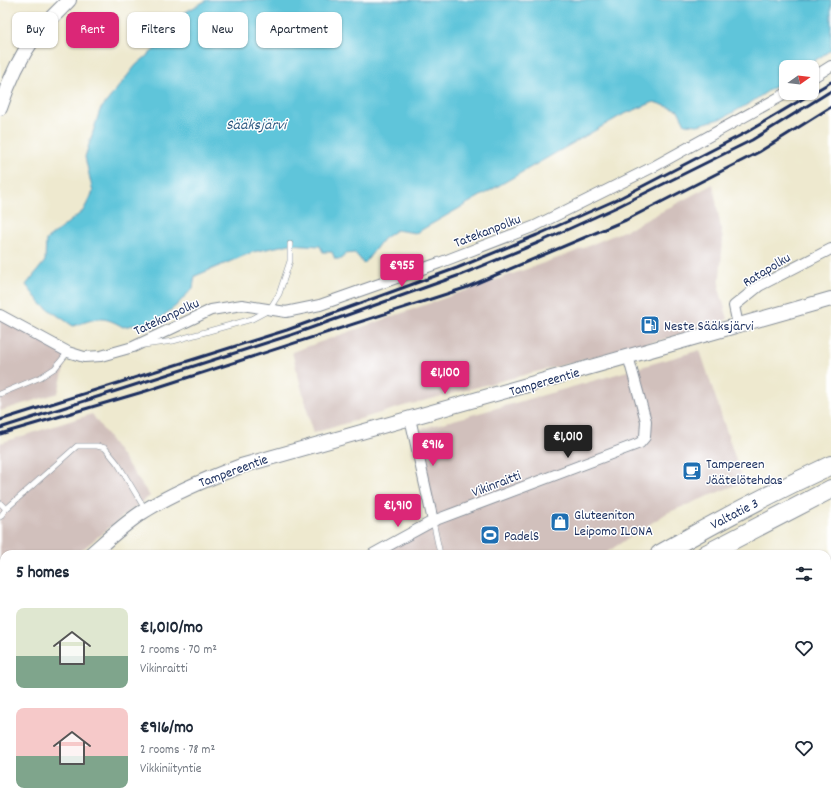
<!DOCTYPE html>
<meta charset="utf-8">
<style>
:root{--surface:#fff;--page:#f6f6f7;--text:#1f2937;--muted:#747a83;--accent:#db2777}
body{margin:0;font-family:Dekko,sans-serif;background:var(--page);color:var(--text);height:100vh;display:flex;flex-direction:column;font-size:15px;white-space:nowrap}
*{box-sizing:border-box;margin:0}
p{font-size:13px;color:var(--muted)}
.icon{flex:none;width:22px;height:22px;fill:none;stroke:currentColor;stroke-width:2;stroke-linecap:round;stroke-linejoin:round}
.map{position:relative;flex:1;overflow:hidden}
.drawer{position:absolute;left:0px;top:550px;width:831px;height:256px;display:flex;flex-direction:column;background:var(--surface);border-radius:12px 12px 0 0;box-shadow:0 1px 3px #0004}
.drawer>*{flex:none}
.hud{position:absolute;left:12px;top:12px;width:400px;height:36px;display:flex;gap:8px}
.needle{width:26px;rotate:76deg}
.tools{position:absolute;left:779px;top:60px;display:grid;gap:8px}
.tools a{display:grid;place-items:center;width:40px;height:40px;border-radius:8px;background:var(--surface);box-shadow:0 1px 3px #0004;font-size:20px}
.price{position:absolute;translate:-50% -34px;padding:0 9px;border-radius:4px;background:var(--accent);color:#fff;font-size:13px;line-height:26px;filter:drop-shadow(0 1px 2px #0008)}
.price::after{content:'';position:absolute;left:50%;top:24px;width:12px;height:9px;margin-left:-6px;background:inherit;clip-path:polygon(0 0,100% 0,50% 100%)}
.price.on{background:#222;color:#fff}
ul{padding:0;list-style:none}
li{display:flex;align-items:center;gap:12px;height:100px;padding:0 16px}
li span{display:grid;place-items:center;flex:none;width:112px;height:80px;border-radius:8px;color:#555}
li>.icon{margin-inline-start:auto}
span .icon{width:48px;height:48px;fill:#fffc;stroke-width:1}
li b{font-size:17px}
h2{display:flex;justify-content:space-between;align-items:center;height:48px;padding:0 16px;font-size:17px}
.tag{padding:0 14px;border-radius:8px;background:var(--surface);box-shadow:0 1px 3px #0004;font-size:14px;line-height:36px}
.tag.on{background:var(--accent);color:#fff}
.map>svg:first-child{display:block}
.industrial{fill:#d1c0bc}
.water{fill:#5ec5da;stroke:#3c7a9c}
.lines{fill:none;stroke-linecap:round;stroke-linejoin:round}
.lane-casing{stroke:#848c96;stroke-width:6}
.street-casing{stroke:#848c96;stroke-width:12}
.secondary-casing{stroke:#848c96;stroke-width:16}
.highway-casing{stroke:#848c96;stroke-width:20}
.lane{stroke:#fff;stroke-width:5}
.street{stroke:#fff;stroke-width:10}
.secondary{stroke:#fff;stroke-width:14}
.highway{stroke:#fff;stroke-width:18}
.rail{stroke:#1b2f5e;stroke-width:3}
.labels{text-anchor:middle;stroke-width:3;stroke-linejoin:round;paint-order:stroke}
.street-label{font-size:14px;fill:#1b2f5e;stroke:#fff}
.poi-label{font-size:14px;fill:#1b2f5e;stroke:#fff;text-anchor:start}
.water-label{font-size:15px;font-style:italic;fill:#2f5c83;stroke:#fff}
</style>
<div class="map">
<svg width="831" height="806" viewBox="0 0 831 806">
<rect width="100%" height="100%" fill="#fff"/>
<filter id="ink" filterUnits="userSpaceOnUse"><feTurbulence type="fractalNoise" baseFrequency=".025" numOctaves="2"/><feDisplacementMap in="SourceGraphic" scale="8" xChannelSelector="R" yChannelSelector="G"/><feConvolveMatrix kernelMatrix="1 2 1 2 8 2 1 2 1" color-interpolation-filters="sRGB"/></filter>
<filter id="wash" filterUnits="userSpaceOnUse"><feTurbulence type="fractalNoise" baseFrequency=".012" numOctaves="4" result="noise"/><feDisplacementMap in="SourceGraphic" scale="16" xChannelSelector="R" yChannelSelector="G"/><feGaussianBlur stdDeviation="0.9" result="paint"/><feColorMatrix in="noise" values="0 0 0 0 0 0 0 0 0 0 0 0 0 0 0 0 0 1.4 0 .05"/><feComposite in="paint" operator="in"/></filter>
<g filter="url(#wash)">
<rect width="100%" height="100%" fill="#eee9cf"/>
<path class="industrial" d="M713 184 723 240 719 288 728 319 691 332 404 406 313 433 292 352 569 254 633 227Z
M0 315 68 352 58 393 0 411Z
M700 350 743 482 667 513 604 554H373L433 521 414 431 565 389Z
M92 414 150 496 127 513 77 554H4V623L0 627V443Z
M4 687V802H259L254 806H0V691Z"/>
<path class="water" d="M207 0H831V50L805 67H786V79L750 103 723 118 698 125 685 124 678 110 654 102 622 115 416 233 396 230 383 239 364 264 355 253 345 254 342 259H335L332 252H323L320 246 290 244 253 252 195 276 193 288 176 306 158 320 123 327C101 314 96 319 73 326L41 304 26 285 45 261 46 240 83 211 93 192 85 157 100 110 136 65 161 44 182 14Z"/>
</g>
<g filter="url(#ink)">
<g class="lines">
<defs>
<path id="lane" d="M144 345 173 341 252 319 269 310 279 294 290 261V244
M0 394 41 377 55 368 68 352
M0 503 6 509
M0 517 6 509 77 446H97L105 448 118 464 145 509
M433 521 440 554
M127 802 131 806
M170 806 173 802"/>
<path id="street" d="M812 78 831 66
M0 315 68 352 84 357 101 356 133 347 211 310 242 305 286 312 320 305 439 263 535 226 655 166 787 93
M738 325 734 306 759 286 831 249
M410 418 433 521
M373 554 433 521 640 443 645 437 646 421 628 356
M827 616 831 608
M497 802 498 806
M779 806 780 802"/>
<path id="secondary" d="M0 108C8 83 20 57 35 36 45 23 58 12 69 0
M91 554C107 540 123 525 141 513 172 493 206 479 241 466L831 299
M0 645 4 641"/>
<path id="highway" d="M660 554C716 522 773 492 831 465
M706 554 831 489
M294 806 299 802
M321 806 326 802
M354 806 359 802"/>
</defs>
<use href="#lane" class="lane-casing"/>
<use href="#street" class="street-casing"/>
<use href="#secondary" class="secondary-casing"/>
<use href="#highway" class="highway-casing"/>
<use href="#lane" class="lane"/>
<use href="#street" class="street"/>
<use href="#secondary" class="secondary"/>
<use href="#highway" class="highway"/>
<path class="rail" d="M0 420 287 330 457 268 537 235 616 200 747 132 831 82
M0 428 291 335 460 275 540 242 617 207 752 140 831 91
M0 434 146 391 465 288 626 220 759 152 831 107"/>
</g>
</g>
<defs>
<symbol id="fuel-square" viewBox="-11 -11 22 22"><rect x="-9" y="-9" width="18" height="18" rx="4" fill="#1f6fb2" stroke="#fff"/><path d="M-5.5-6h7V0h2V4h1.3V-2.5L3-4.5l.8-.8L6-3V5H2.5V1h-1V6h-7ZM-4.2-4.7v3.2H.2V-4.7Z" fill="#fff"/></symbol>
<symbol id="cafe-square" viewBox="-11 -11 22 22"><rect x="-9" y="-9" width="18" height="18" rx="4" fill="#1f6fb2" stroke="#fff"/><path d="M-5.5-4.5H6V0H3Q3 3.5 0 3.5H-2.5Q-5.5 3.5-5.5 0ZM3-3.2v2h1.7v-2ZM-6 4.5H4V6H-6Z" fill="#fff"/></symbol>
<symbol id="shop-square" viewBox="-11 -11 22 22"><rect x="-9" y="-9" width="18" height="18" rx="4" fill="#1f6fb2" stroke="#fff"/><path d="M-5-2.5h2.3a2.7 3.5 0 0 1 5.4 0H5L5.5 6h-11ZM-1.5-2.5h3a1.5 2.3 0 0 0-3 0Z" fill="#fff"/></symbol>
<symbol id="stadium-square" viewBox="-11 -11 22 22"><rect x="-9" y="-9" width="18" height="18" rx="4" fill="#1f6fb2" stroke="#fff"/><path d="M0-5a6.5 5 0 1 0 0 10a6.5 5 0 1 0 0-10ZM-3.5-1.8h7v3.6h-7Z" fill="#fff"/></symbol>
</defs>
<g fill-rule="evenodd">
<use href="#fuel-square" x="639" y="314" width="22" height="22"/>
<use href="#cafe-square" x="681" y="460" width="22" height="22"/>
<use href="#shop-square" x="549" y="511" width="22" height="22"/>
<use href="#stadium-square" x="479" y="524" width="22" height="22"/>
</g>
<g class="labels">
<g class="street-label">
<text transform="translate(487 230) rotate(-21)" y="5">Tatekanpolku</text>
<text transform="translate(766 269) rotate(-31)" y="5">Ratapolku</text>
<text transform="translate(166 316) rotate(-25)" y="5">Tatekanpolku</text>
<text transform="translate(544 381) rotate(-16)" y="5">Tampereentie</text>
<text transform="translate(233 470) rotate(-20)" y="5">Tampereentie</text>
<text transform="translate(496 483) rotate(-21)" y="5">Vikinraitti</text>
<text transform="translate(734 513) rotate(-27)" y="5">Valtatie 3</text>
</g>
<g class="poi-label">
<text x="664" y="330">Neste Sääksjärvi</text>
<text x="706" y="468">Tampereen<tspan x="706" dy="16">Jäätelötehdas</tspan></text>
<text x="574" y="519">Gluteeniton<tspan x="574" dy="16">Leipomo ILONA</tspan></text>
<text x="504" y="540">PadelS</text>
</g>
<g class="water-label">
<text x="256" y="129">Sääksjärvi</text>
</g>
</g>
</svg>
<div class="tools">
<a><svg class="needle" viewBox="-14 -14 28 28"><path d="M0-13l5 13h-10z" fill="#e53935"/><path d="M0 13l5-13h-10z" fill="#747a83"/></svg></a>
</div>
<b class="price" style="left:402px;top:288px">€955</b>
<b class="price" style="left:445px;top:395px">€1,100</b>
<b class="price on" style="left:568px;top:459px">€1,010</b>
<b class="price" style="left:433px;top:467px">€916</b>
<b class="price" style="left:398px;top:528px">€1,910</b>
<div class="hud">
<a class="tag">Buy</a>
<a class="tag on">Rent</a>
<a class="tag">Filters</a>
<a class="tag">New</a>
<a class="tag">Apartment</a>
</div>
<section class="drawer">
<h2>5 homes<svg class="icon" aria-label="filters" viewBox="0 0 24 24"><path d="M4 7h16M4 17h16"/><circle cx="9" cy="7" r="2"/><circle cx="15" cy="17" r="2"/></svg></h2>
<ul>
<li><span style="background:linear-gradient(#dfe7d0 60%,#7fa58c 0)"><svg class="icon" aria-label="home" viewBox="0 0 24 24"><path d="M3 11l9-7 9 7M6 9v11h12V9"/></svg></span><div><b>€1,010/mo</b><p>2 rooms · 70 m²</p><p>Vikinraitti</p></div><svg class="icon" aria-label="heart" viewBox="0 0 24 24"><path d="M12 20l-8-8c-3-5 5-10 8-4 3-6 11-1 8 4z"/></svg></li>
<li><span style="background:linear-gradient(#f6c9c9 60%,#7fa58c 0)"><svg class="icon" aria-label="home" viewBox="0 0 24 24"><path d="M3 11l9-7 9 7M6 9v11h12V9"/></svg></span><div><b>€916/mo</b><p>2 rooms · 78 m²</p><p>Vikkiniityntie</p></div><svg class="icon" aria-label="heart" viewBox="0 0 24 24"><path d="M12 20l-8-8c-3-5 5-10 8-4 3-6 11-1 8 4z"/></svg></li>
</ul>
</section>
</div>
